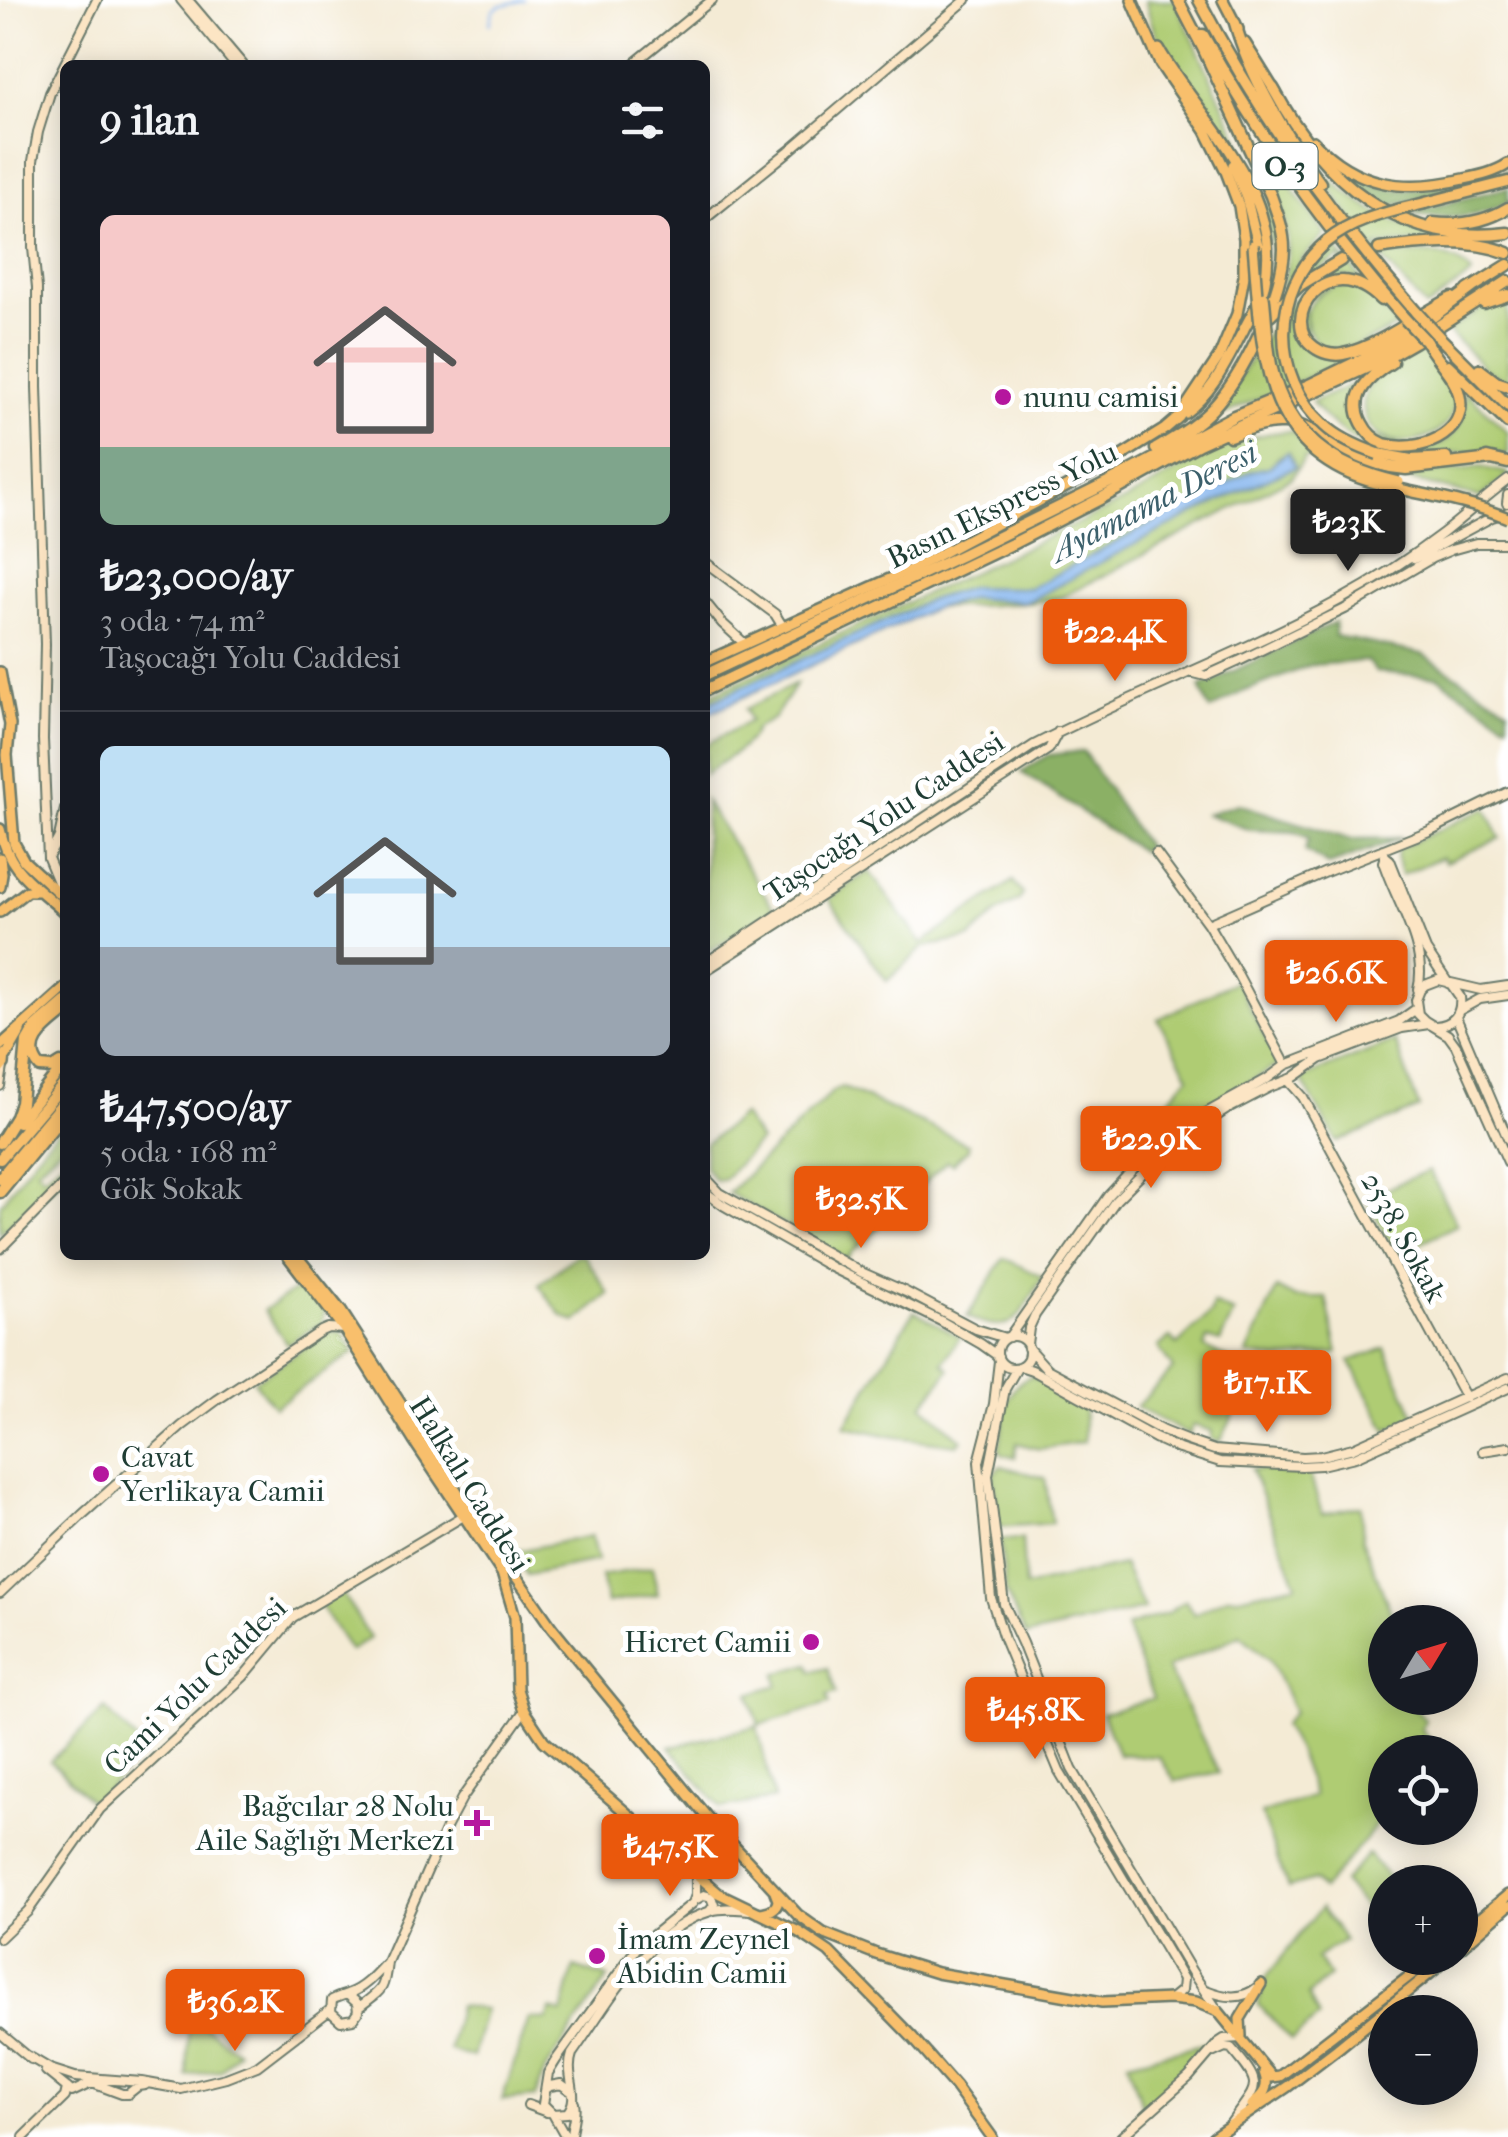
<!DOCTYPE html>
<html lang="tr">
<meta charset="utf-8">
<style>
:root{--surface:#171b24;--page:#20242c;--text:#f1f3f6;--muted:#9ea1a6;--line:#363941;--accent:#ea580c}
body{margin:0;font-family:"IM FELL French Canon",serif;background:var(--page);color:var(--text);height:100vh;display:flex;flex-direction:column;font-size:38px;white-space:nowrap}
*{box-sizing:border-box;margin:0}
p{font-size:32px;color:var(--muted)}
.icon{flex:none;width:55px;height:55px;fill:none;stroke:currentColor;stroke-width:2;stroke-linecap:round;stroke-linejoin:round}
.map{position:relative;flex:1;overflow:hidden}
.sheet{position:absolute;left:60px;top:60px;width:650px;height:1200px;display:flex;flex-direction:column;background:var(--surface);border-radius:15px;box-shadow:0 5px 25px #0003}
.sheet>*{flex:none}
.needle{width:65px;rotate:52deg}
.tools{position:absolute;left:1368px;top:1605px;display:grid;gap:20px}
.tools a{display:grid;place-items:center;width:110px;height:110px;border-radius:50%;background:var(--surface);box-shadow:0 5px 25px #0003;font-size:50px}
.price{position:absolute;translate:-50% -85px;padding:0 22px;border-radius:10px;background:var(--accent);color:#fff;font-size:32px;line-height:65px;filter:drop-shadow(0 2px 5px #0008)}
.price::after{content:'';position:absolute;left:50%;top:60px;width:30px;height:22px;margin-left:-15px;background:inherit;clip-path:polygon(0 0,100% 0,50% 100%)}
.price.active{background:#222;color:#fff}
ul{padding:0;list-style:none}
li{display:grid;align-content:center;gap:20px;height:530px;padding:0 40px}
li+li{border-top:2px solid var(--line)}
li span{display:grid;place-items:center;height:310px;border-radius:15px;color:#555}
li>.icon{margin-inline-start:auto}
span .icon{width:180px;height:180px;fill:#fffc;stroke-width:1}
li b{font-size:42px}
h2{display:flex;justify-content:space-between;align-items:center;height:120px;padding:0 40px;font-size:42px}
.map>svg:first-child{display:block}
.green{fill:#afcc73;stroke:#678454;stroke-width:2.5}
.forest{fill:#8bb065;stroke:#55764c;stroke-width:2.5}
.water{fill:#81b3ee;stroke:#507891;stroke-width:2.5}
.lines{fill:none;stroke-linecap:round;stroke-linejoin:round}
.stream{stroke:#81b3ee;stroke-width:2.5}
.secondary-casing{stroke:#6a7a6c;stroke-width:12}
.primary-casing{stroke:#6a7a6c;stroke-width:14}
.highway-casing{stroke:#6a7a6c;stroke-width:15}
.secondary{stroke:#fce5c4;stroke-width:8}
.primary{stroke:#f8bf6c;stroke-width:9}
.highway{stroke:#f8bf6c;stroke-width:10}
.primary-bridge-casing{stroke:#6a7a6c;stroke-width:14;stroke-linecap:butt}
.highway-bridge-casing{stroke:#6a7a6c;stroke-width:15;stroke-linecap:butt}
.primary-bridge{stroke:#f8bf6c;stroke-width:9}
.highway-bridge{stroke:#f8bf6c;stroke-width:10}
.poi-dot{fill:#b5179e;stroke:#fff;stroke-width:4}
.labels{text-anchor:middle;stroke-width:10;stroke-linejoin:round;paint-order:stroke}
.shield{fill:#fff;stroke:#627771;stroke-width:2.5}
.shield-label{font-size:28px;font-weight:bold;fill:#1f3d34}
.poi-label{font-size:30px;fill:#1f3d34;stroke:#fff;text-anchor:start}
.street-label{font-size:30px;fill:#1f3d34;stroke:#fff}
.water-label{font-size:32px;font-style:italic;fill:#3c606c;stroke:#fff}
</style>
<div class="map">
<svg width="1508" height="2137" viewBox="0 0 1508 2137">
<rect width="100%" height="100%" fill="#fff"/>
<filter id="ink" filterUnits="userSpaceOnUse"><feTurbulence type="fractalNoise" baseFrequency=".01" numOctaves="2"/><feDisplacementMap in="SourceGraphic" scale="20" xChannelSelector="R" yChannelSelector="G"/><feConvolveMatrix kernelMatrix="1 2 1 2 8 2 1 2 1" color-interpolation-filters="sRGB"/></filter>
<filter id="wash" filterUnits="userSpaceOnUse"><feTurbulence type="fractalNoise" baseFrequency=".0048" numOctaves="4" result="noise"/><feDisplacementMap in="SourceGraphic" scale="40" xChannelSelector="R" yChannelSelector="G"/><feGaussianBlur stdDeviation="2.25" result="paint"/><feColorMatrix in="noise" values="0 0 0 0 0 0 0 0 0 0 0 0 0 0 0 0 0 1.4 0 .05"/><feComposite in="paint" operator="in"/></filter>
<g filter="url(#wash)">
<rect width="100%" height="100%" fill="#f4ebd5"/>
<path class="green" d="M1145 0H1175L1272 211C1282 245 1278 264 1271 298L1268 292C1284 221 1244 155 1202 100 1187 80 1169 59 1157 37 1151 26 1149 12 1145 0Z
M1224 84 1278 169 1326 234 1302 259 1283 292 1281 293C1285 277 1289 262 1288 246 1287 200 1245 128 1224 84Z
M1303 149 1315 162 1314 165C1360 206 1388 225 1449 239L1377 246 1380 256C1412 254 1451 247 1472 274L1426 308 1367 242Z
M1332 243 1362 280 1344 276 1303 301 1307 345 1359 355 1206 422C1243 381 1263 327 1304 290 1316 280 1330 273 1344 266L1340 257 1304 278 1311 265Z
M1336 286H1353L1371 296 1398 326C1371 339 1349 356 1318 346 1299 319 1302 299 1336 286Z
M1508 300V382L1486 370 1448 331 1487 305Z
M1420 350C1430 360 1445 372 1452 385 1456 392 1456 400 1454 407 1449 436 1410 449 1384 438 1360 427 1358 397 1374 379 1386 366 1405 358 1420 350Z
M1355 383 1357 385C1351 405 1353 419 1365 436 1382 440 1404 449 1422 448 1454 447 1469 417 1463 389L1508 432V455C1478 449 1451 454 1421 455 1378 458 1337 436 1312 402Z
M1292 431 1318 457H1305L1291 478 1062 597 1030 603 935 608 972 598 1025 602 1037 597C1121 551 1206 505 1295 467L1289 452 1280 456 1269 467 1251 472 1030 588 932 599 705 704V697C841 633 977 571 1112 507 1174 477 1221 434 1292 431Z
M1480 467 1508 473V475L1479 498C1447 488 1415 482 1383 473L1420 474Z
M796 684 774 718 755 729C749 750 720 760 705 775V745L750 721 745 709Z
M705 801 774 909 710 951 705 943Z
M1486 808 1500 838 1445 862 1442 857 1401 875 1396 856 1398 849Z
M869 871 922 943 1013 881 1023 894 1020 899 996 914 970 938 924 947 887 981 829 899Z
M1236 981 1279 1064 1167 1133 1154 1116 1189 1076 1158 1019Z
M1395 1041 1419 1108 1337 1142 1302 1081 1304 1077Z
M842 1087 968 1144V1149L952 1164 947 1161 845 1259 728 1193 834 1090Z
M742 1115 760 1141 724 1179 715 1180 705 1167V1144Z
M65 1121V1143L37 1169 44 1176 65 1159V1175L0 1234V1205L34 1158Z
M1429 1170 1457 1225 1397 1254 1365 1198Z
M576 1255H584L609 1294 576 1322 562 1316 539 1285Z
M1004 1258 1043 1277C1019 1315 1017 1339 967 1317Z
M306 1283 325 1307 322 1323 287 1344 264 1310Z
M1277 1288 1296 1298H1326L1338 1353 1277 1359 1247 1354Z
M1213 1304 1234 1313 1220 1342 1207 1338 1204 1347 1249 1370V1385L1220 1442 1211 1439 1212 1431 1193 1425 1189 1435 1136 1407 1173 1369 1158 1347 1170 1338 1177 1345 1211 1313Z
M914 1311 960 1337 943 1363 950 1369 923 1405 962 1440 957 1445 890 1436 845 1426Z
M341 1331 354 1352 274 1407 254 1381 328 1332Z
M1385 1348 1415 1417 1387 1430 1350 1361Z
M1032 1376 1084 1401V1442L1039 1449 1017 1443 1015 1458 1003 1455 999 1450C1004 1426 1003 1383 1032 1376Z
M1001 1466 1045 1478 1052 1523 999 1527 993 1474Z
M1251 1469 1309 1471 1322 1514 1361 1506 1363 1540 1392 1615 1390 1622H1385V1647L1380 1669 1385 1674V1698H1406L1425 1719 1422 1730 1438 1752H1385V1805L1372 1831 1322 1890 1314 1880 1288 1888 1261 1814 1314 1796 1298 1752 1283 1725 1294 1712 1270 1660 1240 1635 1167 1668 1219 1772 1175 1781 1159 1757 1118 1754 1102 1714 1153 1698 1126 1627 1168 1613 1185 1600 1194 1614 1229 1596 1238 1597 1297 1584Z
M591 1536 597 1561 527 1575 512 1552Z
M1022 1539 1025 1587 1123 1565 1144 1609 1026 1636 1006 1593 1000 1540Z
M652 1567 658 1594 607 1603 601 1576Z
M341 1591 370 1638 350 1651 319 1604Z
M809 1664 812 1672 828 1668 836 1693 827 1696 829 1704 759 1725 749 1694 778 1685 776 1674Z
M105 1709 146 1751 97 1800 90 1801 50 1761Z
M757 1726 774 1799 721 1808 670 1747Z
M1368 1854 1392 1882H1385V1926L1382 1929 1343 1882Z
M1321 1908 1344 1940 1316 1958 1330 1976 1308 1995 1319 2017 1291 2040 1258 2004 1267 1976Z
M574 1967 608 1978 545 2070 535 2097 502 2100 529 2018 547 2020 550 2010 562 2013Z
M458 2006 485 2009 472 2057 449 2050Z
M189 2015 237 2051 221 2070 187 2076Z
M1212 2042 1189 2067 1143 2108 1128 2062Z"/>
<path class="forest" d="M1336 167C1381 194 1411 193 1461 183 1477 179 1493 177 1508 170V173L1488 182 1389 207 1353 183Z
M1508 187V202C1480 219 1440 221 1409 213Z
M1335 622V636L1422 654 1508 708V724L1437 677 1376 672 1367 661 1311 665 1240 693 1210 710 1200 687Z
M1083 751 1146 846 1142 852 1021 772 1048 755Z
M1238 804 1349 839 1402 838 1329 865 1305 851 1309 838 1295 832 1250 830 1206 814Z"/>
<path class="water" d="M1288 452 1295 467C1207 504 1121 551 1037 597L1025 602 972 598 935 608 705 715V704L932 599 972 587 1030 588 1251 471 1269 467Z"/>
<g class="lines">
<path class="stream" d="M490 24 493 11 499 6 524 0"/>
</g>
</g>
<g filter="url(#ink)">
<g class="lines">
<defs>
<path id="secondary" d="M181 0 235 65
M188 0 243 65
M632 65 712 0
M705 219 789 151 966 0
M1507 503 1508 495
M1414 559 1492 517 1508 512
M705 562 775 614 783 627
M705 602 722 623 745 644
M1190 672 1206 676 1239 661 1345 609 1432 558 1451 550 1476 543H1508
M1383 849 1385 856 1390 860 1426 950 1448 983
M1156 853 1208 924 1238 975 1286 1065
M50 854 59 837 65 809
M1385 856 1383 862 1386 870C1399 906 1428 950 1418 989
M63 894 48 858 43 739 45 644 37 387V288L33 248V161L38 132 50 93 97 0
M1208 924 1326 872 1429 831 1508 792
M705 963 1034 745C1134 693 1241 654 1340 600 1375 581 1410 558 1443 533 1465 516 1485 497 1508 480
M705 971 1049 749 1058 732
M1508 986 1481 990 1438 980 1425 985 1420 990 1416 1000 1418 1014 1425 1021 1448 1035 1456 1046 1508 1162
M1460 1010 1480 999 1508 995
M1456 1017 1508 1139
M1435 1026C1453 1025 1462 1014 1460 997L1451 984
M1288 1080 1303 1097 1466 1398
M0 1086 3 1067
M705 1177 720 1193 861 1272 906 1292 976 1329 1005 1338
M705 1192 723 1205 831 1267 941 1321 981 1344 998 1356
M0 1249 65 1183
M997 1352a16 16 0 1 1 32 0a16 16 0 1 1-32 0Z
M1009 1337 1108 1196 1135 1167 1167 1140 1204 1114 1267 1079 1286 1065 1399 1021 1416 1009
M1027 1344 1029 1328 1035 1315 1116 1200 1160 1156 1180 1140 1226 1110 1270 1087 1293 1078 1320 1059 1402 1028 1429 1024
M1028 1348 1047 1369 1163 1431 1188 1441 1214 1450 1303 1457 1321 1456 1353 1448 1508 1378
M999 1361 994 1404 979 1462 991 1598 1004 1639 1059 1771 1183 1979 1182 1990 1171 1999
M1020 1366 1032 1370 1155 1438 1179 1449 1220 1462 1302 1466 1321 1465 1355 1457 1508 1388
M1017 1368 1005 1389 988 1475 1004 1604 1022 1643 1072 1769 1192 1972 1218 2011
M1483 1451 1508 1447
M0 1593 82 1515 182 1426 217 1400 321 1331 328 1328 344 1329
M695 1900 704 1895 711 1897 714 1905 710 1911
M0 1938 28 1911 100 1809 244 1676 293 1617 465 1515
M1206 1990C1224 1997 1241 2001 1258 1987
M347 1994 357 2003 358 2012 353 2019 341 2021 331 2012 332 2000C337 1997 342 1996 347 1994 363 1989 376 1974 387 1962
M358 2008C382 1989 384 1992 387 1962L447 1826 462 1798 524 1711
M0 2033 31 2059
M1214 2052 1225 2047 1231 2048C1266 2088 1257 2085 1231 2123
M28 2056 50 2069 75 2077 142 2082 181 2089 226 2078 257 2066 330 2010
M46 2071 72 2092 89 2084H95L122 2094
M546 2089 550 2086 561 2084 572 2092
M122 2094H128L138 2086 145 2085
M528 2105 547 2112
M553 2114 567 2113C582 2096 564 2077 572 2054 608 2003 647 1930 711 1911 723 1907 737 1909 749 1910
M24 2137 65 2097 67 2088
M566 2137 553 2114 543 2104 548 2073 556 2060 636 1949 693 1903 696 1895V1875
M571 2137C571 2125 577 2113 574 2103
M1121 2137 1189 2077 1218 2043 1224 2039 1241 2038"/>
<path id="primary" d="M1223 0 1238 29
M1245 43 1276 93
M1159 49C1200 119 1284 192 1265 282 1262 299 1250 316 1243 331 1227 361 1213 393 1185 413
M1313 141C1356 187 1405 193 1464 179 1479 176 1494 173 1508 164
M1233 165 1247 200 1258 245
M705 662 914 568 1107 465 1165 429 1179 417 1219 357 1237 314 1244 276V239L1239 206 1225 169 1206 131 1160 64 1132 0
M0 672 10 725 7 755 14 843 24 861 65 899
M0 829C10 875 34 883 65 913
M0 858 2 874 0 887
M0 912 27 891H40
M0 1046 65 988
M6 1056 20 1032
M0 1069 4 1064 5 1054
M287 1255 344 1329 414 1441 502 1573 515 1617 517 1689 524 1711 544 1741 718 1893 799 1932 829 1952 913 2038 955 2086 992 2137
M296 1255 341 1311 458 1493 552 1628 706 1816 798 1915 823 1933 876 1954 937 1973 1102 2002 1171 1999 1196 2002 1218 2011 1272 2077 1280 2076 1433 1958
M759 1913C768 1912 777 1910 778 1900L775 1892
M1460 1935 1508 1895
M1460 1948 1508 1906
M1241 2036 1240 2019 1261 1984
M1252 2105C1264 2094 1270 2088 1264 2072
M1213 2137 1287 2087 1337 2049 1449 1958"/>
<path id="highway" d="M1199 0C1258 113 1332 216 1416 312
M1235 23C1249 74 1288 141 1320 183
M1203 35C1260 137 1328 232 1405 319
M1273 88C1322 179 1398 247 1508 233
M1425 203 1508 182
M1433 223C1460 226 1485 222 1508 208
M1379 249C1420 243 1469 238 1508 253
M1468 290 1508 265
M1381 300C1328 247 1276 319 1314 347 1322 353 1333 356 1343 354 1374 349 1423 313 1452 298
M1484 303 1508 295
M1270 315 1300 285 1341 260
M1440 338 1508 406
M1392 362C1370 376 1347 395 1362 423 1367 433 1374 440 1384 444 1416 454 1470 436 1459 394 1454 375 1436 360 1427 342
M1448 365 1508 423
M1479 369 1496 382 1508 386
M1230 436C1247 429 1265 422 1283 423 1308 423 1326 441 1346 452 1365 462 1386 467 1406 469L1491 459
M1156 449C1176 437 1196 426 1212 409 1243 376 1283 294 1284 249 1284 230 1277 213 1271 196L1203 48 1178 0
M1378 454 1411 460 1446 458
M1487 458 1508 463
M705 675 962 555 1112 481 1234 416 1309 385 1375 353 1411 333 1473 287
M705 690 1012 544 1100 499 1199 444 1377 363 1414 342 1508 281
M61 1063 53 1068 40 1067C20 1044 48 1026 65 1012
M19 1122 65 1064
M0 1143 16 1117 21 1103 27 1042 35 1028 65 1002
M0 1159 65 1083
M0 1178 65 1100
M0 1192 65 1113"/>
</defs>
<use href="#secondary" class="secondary-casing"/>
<use href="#primary" class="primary-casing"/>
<use href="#highway" class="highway-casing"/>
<use href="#secondary" class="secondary"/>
<use href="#primary" class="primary"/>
<use href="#highway" class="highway"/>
<defs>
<path id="primary-bridge" d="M1253 245C1262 344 1257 451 1375 483 1420 495 1465 500 1508 518
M1264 296C1267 320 1267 344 1272 367 1288 436 1334 467 1399 482"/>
<path id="highway-bridge" d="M1416 312 1440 338
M1405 319 1427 342
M1378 454C1358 447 1339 439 1324 425 1270 377 1271 289 1326 242 1355 218 1390 212 1425 203"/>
</defs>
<use href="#primary-bridge" class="primary-bridge-casing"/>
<use href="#highway-bridge" class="highway-bridge-casing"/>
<use href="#primary-bridge" class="primary-bridge"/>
<use href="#highway-bridge" class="highway-bridge"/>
</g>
</g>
<g class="poi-dot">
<circle cx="1003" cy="397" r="10"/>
<circle cx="101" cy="1474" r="10"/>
<circle cx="811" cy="1642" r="10"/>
<path d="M472 1808h10v10h10v10h-10v10h-10v-10h-10v-10h10z"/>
<circle cx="597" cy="1956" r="10"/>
</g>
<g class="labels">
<rect class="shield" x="1252.5" y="143" width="65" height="46" rx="8"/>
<g class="shield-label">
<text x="1285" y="176">O-3</text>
</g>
<g class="poi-label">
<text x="1023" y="407">nunu camisi</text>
<text x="121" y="1467">Cavat<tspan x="121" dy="34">Yerlikaya Camii</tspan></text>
<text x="791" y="1652" text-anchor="end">Hicret Camii</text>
<text x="454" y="1816" text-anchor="end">Bağcılar 28 Nolu<tspan x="454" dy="34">Aile Sağlığı Merkezi</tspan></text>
<text x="617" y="1949">İmam Zeynel<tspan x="617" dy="34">Abidin Camii</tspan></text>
</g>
<g class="street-label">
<text transform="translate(1002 505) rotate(-26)" y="10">Basın Ekspress Yolu</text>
<text transform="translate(884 817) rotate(-34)" y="10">Taşocağı Yolu Caddesi</text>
<text transform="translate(1404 1237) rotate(61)" y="10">2538. Sokak</text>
<text transform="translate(470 1484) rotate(58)" y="10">Halkalı Caddesi</text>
<text transform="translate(195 1686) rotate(-44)" y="10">Cami Yolu Caddesi</text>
</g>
<g class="water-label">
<text transform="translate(1154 501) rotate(-27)" y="11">Ayamama Deresi</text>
</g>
</g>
</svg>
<div class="tools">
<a><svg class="needle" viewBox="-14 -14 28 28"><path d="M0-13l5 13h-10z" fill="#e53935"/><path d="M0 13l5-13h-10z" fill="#9ea1a6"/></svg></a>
<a><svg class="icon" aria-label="locate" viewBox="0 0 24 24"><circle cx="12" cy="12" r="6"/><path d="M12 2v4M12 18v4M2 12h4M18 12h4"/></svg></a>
<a>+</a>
<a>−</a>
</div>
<b class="price active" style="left:1348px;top:574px">₺23K</b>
<b class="price" style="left:1115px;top:684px">₺22.4K</b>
<b class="price" style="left:1336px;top:1025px">₺26.6K</b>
<b class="price" style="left:1151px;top:1191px">₺22.9K</b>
<b class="price" style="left:861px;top:1251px">₺32.5K</b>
<b class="price" style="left:1267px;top:1435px">₺17.1K</b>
<b class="price" style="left:1035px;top:1762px">₺45.8K</b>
<b class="price" style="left:670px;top:1899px">₺47.5K</b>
<b class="price" style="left:235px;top:2054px">₺36.2K</b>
<section class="sheet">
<h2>9 ilan<svg class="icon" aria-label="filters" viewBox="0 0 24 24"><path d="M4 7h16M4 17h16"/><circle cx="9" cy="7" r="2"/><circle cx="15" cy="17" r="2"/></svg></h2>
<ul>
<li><span style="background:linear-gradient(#f6c9c9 75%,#7fa58c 0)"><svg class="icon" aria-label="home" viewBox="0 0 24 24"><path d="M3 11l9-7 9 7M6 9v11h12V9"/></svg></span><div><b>₺23,000/ay</b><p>3 oda · 74 m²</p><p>Taşocağı Yolu Caddesi</p></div></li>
<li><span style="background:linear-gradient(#bfe0f5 65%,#9aa5b1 0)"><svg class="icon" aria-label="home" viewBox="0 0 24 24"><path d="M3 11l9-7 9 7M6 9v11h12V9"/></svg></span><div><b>₺47,500/ay</b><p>5 oda · 168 m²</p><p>Gök Sokak</p></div></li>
</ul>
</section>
</div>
